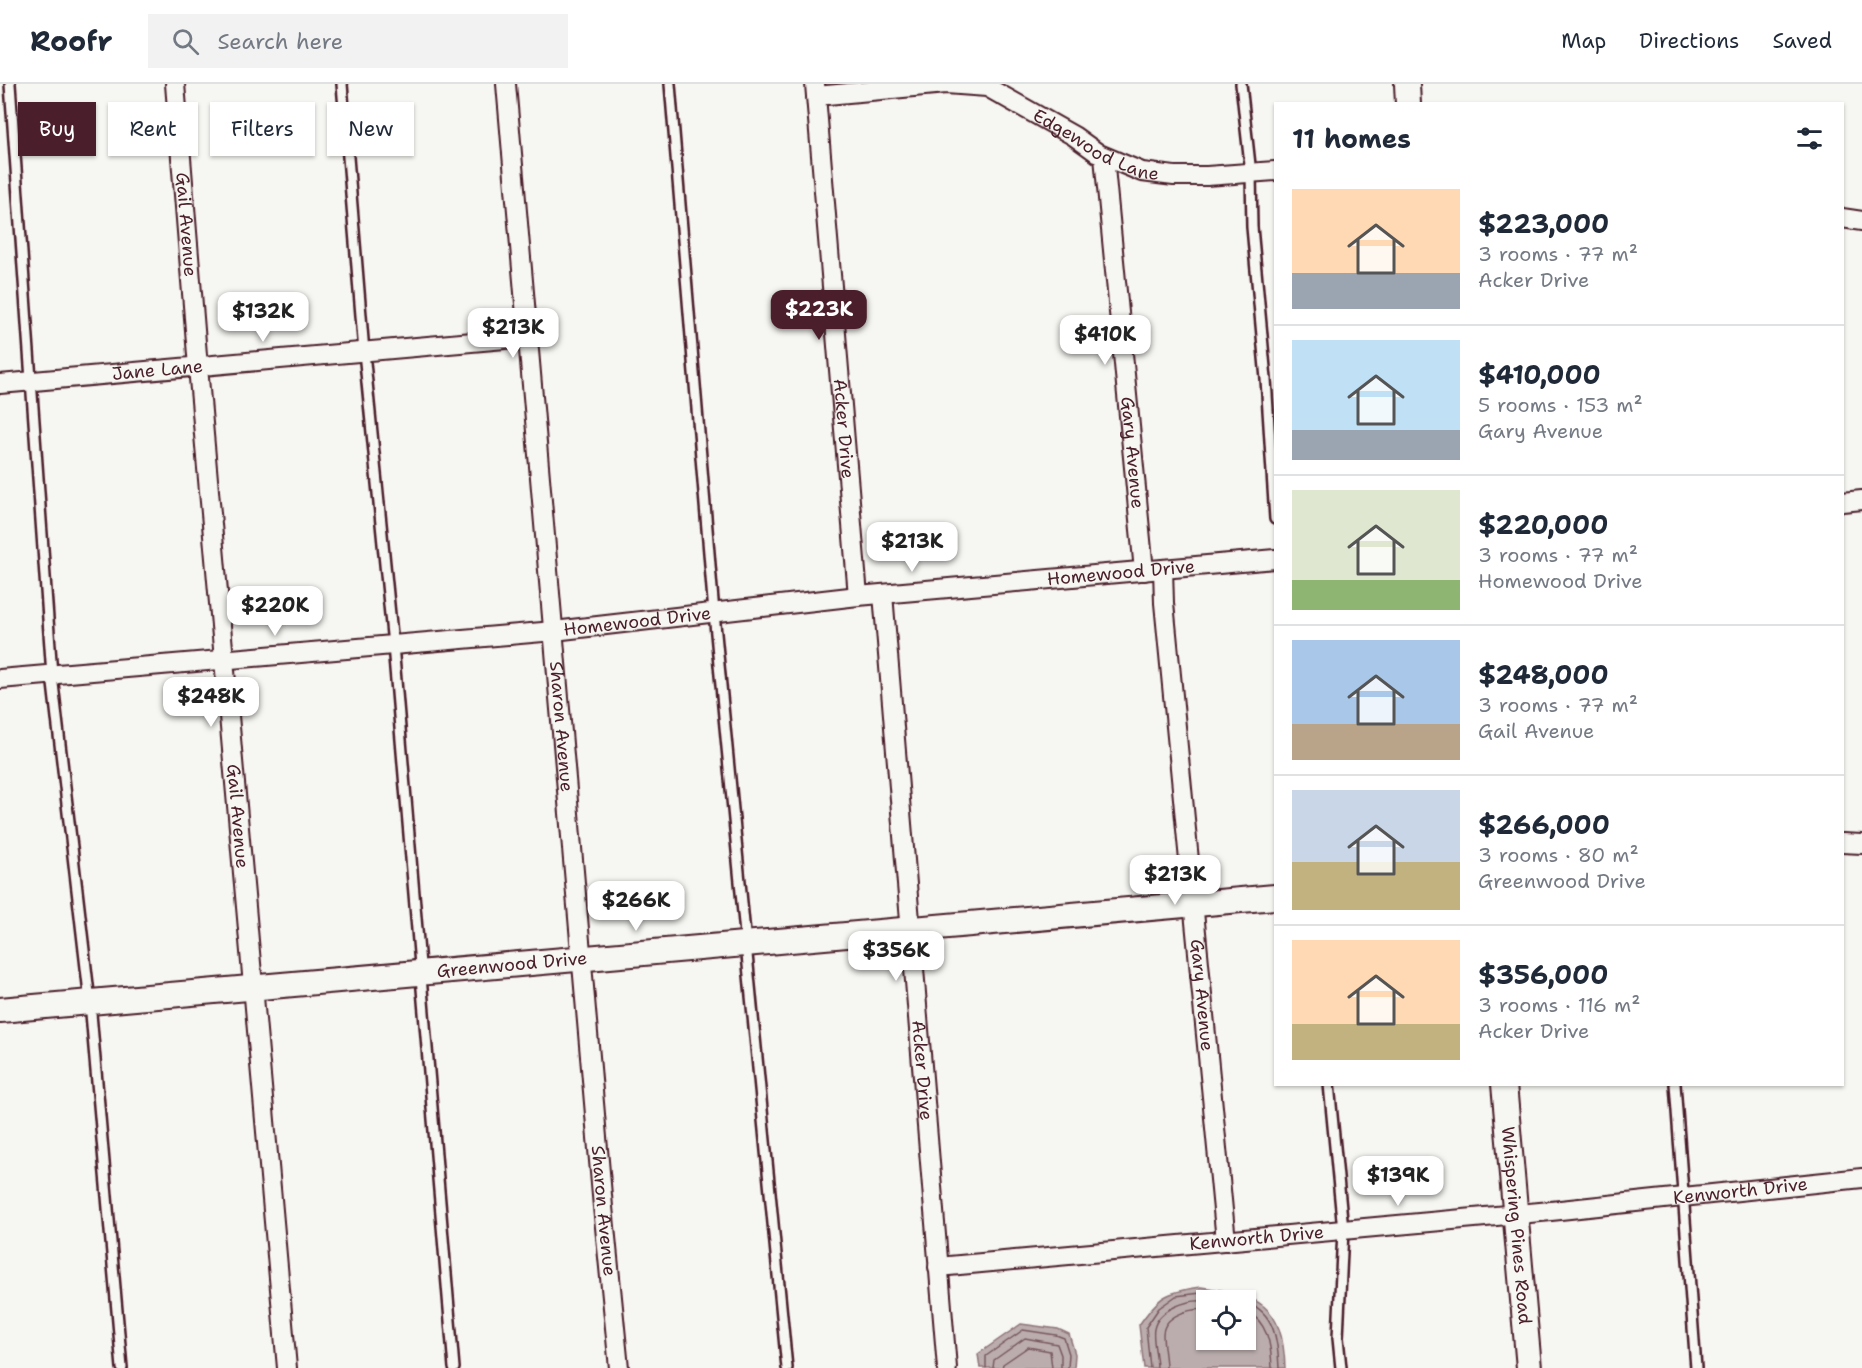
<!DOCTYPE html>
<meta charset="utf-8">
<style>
:root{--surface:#fff;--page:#f2f2f3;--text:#1f2937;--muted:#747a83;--line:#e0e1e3;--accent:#4a1f2b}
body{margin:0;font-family:"Shantell Sans",sans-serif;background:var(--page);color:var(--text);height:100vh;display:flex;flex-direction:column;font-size:22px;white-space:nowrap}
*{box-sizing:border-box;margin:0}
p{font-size:20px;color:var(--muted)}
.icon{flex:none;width:33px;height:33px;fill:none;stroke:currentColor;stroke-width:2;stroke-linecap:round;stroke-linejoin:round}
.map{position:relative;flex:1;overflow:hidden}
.sheet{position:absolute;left:1274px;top:18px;width:570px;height:984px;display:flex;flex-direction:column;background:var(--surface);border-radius:0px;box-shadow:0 2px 4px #0004}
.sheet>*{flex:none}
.guide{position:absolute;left:18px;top:18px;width:570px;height:54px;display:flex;gap:12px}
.tools{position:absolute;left:1196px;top:1206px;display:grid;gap:12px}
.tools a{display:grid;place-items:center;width:60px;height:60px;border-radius:0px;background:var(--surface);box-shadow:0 2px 4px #0004;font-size:30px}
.price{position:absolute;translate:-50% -51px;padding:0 14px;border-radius:12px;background:#fff;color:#222;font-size:20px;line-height:39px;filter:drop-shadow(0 2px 3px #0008)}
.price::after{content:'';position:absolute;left:50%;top:36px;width:18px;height:14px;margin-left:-9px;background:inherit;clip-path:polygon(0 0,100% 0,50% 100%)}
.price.on{background:var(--accent);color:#fff}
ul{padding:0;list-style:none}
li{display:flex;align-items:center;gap:18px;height:150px;padding:0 18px}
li+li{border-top:2px solid var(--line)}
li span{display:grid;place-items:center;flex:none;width:168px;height:120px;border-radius:0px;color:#555}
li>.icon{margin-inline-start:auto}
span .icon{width:72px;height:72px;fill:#fffc;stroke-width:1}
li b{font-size:26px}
h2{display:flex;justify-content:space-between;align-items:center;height:72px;padding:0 18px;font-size:26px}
.chip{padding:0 21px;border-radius:0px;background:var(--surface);box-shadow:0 2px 4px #0004;font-size:21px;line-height:54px}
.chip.on{background:var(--accent);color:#fff}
header{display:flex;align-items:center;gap:36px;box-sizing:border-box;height:84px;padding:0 30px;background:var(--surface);border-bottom:2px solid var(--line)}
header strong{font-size:28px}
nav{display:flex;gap:33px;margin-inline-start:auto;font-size:21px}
.search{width:420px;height:54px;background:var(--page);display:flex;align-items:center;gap:15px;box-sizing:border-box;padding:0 21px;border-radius:0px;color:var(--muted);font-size:22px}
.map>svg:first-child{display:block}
.water{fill:#bbadae;stroke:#8e747a;stroke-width:1.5;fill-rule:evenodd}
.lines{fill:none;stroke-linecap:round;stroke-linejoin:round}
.shore{stroke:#77585f;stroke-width:1.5}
.lane-casing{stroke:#4a1f2b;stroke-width:14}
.street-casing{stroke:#4a1f2b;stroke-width:22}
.secondary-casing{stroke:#4a1f2b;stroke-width:28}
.lane{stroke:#f6f6f2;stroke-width:9}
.street{stroke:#f6f6f2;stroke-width:18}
.secondary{stroke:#f6f6f2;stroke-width:24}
.labels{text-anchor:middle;stroke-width:5;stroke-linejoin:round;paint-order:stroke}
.street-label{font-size:18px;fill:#4a1f2b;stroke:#f6f6f2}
</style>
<header>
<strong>Roofr</strong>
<div class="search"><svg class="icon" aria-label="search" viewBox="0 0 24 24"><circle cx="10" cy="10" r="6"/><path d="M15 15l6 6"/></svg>Search here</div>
<nav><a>Map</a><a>Directions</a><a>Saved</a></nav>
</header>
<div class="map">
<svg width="1862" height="1284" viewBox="0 0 1862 1284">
<rect width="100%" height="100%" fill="#f6f6f2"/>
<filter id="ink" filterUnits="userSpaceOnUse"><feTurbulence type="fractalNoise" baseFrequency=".0167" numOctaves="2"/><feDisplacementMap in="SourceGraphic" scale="12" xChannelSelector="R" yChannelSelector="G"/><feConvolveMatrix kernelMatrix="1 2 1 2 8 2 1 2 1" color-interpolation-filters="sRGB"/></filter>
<g filter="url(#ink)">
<path class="water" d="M1201 1203C1259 1211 1283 1220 1285 1284H1144L1139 1241C1159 1212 1166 1208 1201 1203ZM1206 1216H1245V1256H1206Z
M1021 1240 1058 1245 1069 1250 1075 1270 1074 1284H980L978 1270Z"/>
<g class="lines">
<path class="shore" d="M1245 1218C1275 1227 1278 1258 1279 1284
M1245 1226C1268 1238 1271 1260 1272 1284
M986 1284V1272L1023 1246 1056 1251 1064 1254 1069 1270 1068 1284
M993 1284 994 1276 1025 1254 1057 1260 1061 1271V1284
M1002 1284 1003 1280 1028 1263 1050 1267 1052 1284
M1150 1284 1146 1243 1159 1224 1176 1212 1201 1209 1240 1216
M1157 1284C1157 1273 1152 1254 1154 1245 1158 1225 1188 1215 1206 1217
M1166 1284C1166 1273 1163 1261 1163 1250 1164 1231 1191 1224 1206 1226"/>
<defs>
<path id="lane" d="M10 0 52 591 90 918 122 1284
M342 0 364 268 393 561 454 1284
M670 0 714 529 787 1284
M1241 0 1251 90 1252 143 1266 295 1275 435
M1329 1000 1343 1146 1338 1254 1341 1284
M1675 1000 1696 1284"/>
<g id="street">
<path id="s1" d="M175 0 198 283 287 1284"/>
<path id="s2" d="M506 0 603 1123 619 1284"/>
<path id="s3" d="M815 0 858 512"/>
<path id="s4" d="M816 12 946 0 987 3 1074 52 1099 70 1142 88 1174 92H1207L1275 87"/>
<path id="s5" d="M1104 73 1144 487"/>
<path d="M1842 134 1862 137"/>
<path id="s6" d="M0 300 528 253"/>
<path d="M1842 418 1862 416"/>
<path id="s7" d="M1163 485 1164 519 1226 1157"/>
<path id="s8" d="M883 510 947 1284"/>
<path id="s9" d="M0 595 554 547 858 512 1275 475"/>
<path d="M1842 759 1862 760"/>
<path id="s10" d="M938 1183 1551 1127 1862 1094"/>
</g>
<g id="secondary">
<path d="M1407 0 1408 20"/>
<path id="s11" d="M0 926 1275 813"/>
<path id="s12" d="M1504 1000 1529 1284"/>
</g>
</defs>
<use href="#lane" class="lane-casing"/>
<use href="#street" class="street-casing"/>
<use href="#secondary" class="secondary-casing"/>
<use href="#lane" class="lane"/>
<use href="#street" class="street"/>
<use href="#secondary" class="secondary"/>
</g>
</g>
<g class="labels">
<g class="street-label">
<text dy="6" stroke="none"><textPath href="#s4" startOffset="296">Edgewood Lane</textPath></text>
<text dy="6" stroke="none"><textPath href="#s1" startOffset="141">Gail Avenue</textPath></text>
<text dy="6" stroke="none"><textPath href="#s6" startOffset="158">Jane Lane</textPath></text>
<text dy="6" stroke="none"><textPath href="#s3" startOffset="346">Acker Drive</textPath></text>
<text dy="6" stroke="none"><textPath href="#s5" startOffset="297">Gary Avenue</textPath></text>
<text dy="6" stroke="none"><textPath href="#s9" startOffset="1126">Homewood Drive</textPath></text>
<text dy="6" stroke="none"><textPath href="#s9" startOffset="640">Homewood Drive</textPath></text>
<text dy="6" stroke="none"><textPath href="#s2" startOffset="645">Sharon Avenue</textPath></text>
<text dy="6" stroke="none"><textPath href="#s1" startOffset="735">Gail Avenue</textPath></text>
<text dy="6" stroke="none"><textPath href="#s11" startOffset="514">Greenwood Drive</textPath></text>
<text dy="6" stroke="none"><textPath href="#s7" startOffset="428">Gary Avenue</textPath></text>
<text dy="6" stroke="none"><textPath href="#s8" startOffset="478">Acker Drive</textPath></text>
<text dy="6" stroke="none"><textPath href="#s10" startOffset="806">Kenworth Drive</textPath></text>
<text dy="6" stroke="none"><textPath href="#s2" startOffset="1131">Sharon Avenue</textPath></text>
<text dy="6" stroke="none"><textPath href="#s12" startOffset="142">Whispering Pines Road</textPath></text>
<text dy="6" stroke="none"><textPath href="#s10" startOffset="320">Kenworth Drive</textPath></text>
</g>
</g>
</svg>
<div class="tools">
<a><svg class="icon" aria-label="locate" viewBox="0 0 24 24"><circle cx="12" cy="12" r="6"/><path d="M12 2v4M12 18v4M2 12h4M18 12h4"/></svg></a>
</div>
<b class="price on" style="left:819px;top:257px">$223K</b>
<b class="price" style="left:263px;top:259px">$132K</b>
<b class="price" style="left:513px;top:275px">$213K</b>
<b class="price" style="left:1105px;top:282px">$410K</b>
<b class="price" style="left:912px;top:489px">$213K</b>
<b class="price" style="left:275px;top:553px">$220K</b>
<b class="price" style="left:211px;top:644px">$248K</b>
<b class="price" style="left:1175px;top:822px">$213K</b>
<b class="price" style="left:636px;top:848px">$266K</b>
<b class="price" style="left:896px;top:898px">$356K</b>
<b class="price" style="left:1398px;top:1123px">$139K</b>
<div class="guide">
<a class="chip on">Buy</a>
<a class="chip">Rent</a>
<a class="chip">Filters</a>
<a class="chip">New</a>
</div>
<section class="sheet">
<h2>11 homes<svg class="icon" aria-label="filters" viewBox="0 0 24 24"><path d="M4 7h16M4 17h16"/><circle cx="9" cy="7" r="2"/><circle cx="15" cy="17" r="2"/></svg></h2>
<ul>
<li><span style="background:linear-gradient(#ffd9b3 70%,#9aa5b1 0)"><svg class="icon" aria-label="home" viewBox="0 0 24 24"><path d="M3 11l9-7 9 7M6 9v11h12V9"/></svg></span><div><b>$223,000</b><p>3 rooms · 77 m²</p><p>Acker Drive</p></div></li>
<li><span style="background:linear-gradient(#bfe0f5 75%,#9aa5b1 0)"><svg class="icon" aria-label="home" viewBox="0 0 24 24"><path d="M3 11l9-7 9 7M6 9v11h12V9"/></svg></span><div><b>$410,000</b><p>5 rooms · 153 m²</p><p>Gary Avenue</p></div></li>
<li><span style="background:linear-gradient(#dfe7d0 75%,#8fb573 0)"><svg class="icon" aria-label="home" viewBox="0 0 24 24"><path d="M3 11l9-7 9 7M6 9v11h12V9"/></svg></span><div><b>$220,000</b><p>3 rooms · 77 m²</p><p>Homewood Drive</p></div></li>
<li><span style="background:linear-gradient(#a9c7e8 70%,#b9a48a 0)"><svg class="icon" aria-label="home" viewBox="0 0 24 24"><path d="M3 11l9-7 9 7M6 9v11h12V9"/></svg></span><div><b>$248,000</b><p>3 rooms · 77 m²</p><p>Gail Avenue</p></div></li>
<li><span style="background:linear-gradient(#c9d6e8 60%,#c2b280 0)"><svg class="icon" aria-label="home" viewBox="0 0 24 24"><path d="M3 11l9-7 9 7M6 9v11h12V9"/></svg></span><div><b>$266,000</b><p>3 rooms · 80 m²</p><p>Greenwood Drive</p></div></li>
<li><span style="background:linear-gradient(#ffd9b3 70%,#c2b280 0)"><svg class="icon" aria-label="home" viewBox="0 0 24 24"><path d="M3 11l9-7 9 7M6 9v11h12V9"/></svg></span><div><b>$356,000</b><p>3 rooms · 116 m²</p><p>Acker Drive</p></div></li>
</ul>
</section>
</div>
